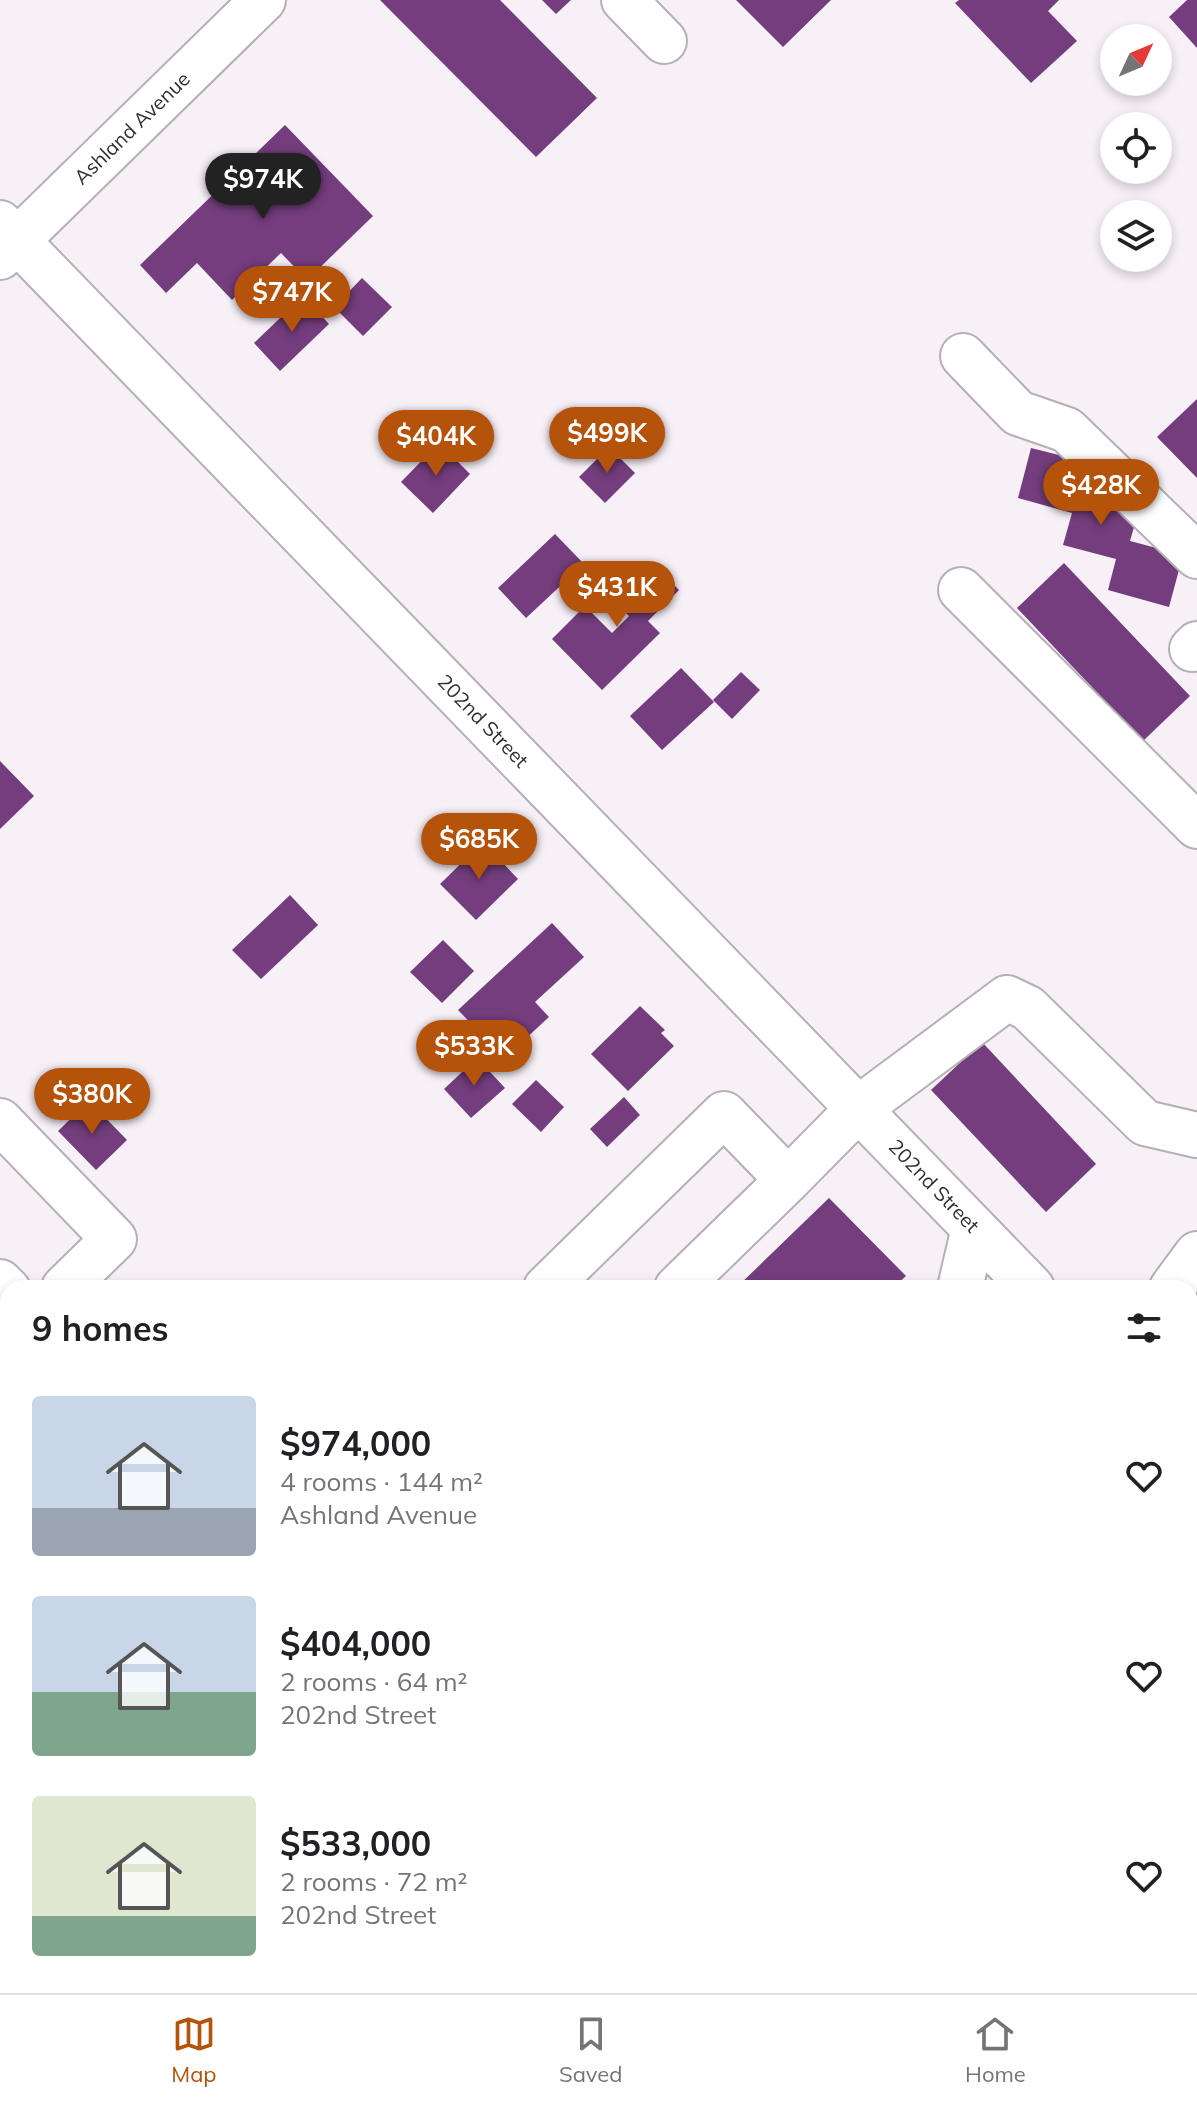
<!DOCTYPE html>
<meta charset="utf-8">
<style>
:root{--surface:#fff;--page:#f2f2f2;--text:#202124;--muted:#757577;--line:#e0e0e0;--accent:#b45309}
body{margin:0;font-family:Mulish,sans-serif;background:var(--page);color:var(--text);height:100vh;display:flex;flex-direction:column;font-size:30px;white-space:nowrap}
*{box-sizing:border-box;margin:0}
p{font-size:26px;color:var(--muted)}
.icon{flex:none;width:44px;height:44px;fill:none;stroke:currentColor;stroke-width:2;stroke-linecap:round;stroke-linejoin:round}
.map{position:relative;flex:1;overflow:hidden}
.side{position:absolute;left:0px;top:1280px;width:1198px;height:714px;display:flex;flex-direction:column;background:var(--surface);border-radius:24px 24px 0 0;box-shadow:0 4px 12px #0003}
.side>*{flex:none}
.needle{width:52px;rotate:46deg}
.fabs{position:absolute;left:1100px;top:24px;display:grid;gap:16px}
.fabs a{display:grid;place-items:center;width:72px;height:72px;border-radius:50%;background:var(--surface);box-shadow:0 4px 12px #0003;font-size:40px}
.price{position:absolute;translate:-50% -68px;padding:0 18px;border-radius:28px;background:var(--accent);color:#fff;font-size:26px;line-height:52px;filter:drop-shadow(0 2px 4px #0008)}
.price::after{content:'';position:absolute;left:50%;top:48px;width:24px;height:18px;margin-left:-12px;background:inherit;clip-path:polygon(0 0,100% 0,50% 100%)}
.price.on{background:#222;color:#fff}
ul{padding:0;list-style:none}
li{display:flex;align-items:center;gap:24px;height:200px;padding:0 32px}
li span{display:grid;place-items:center;flex:none;width:224px;height:160px;border-radius:8px;color:#555}
li>.icon{margin-inline-start:auto}
span .icon{width:96px;height:96px;fill:#fffc;stroke-width:1}
li b{font-size:34px}
h2{display:flex;justify-content:space-between;align-items:center;height:96px;padding:0 32px;font-size:34px}
.dock{display:flex;justify-content:space-around;align-items:center;height:112px;border-top:2px solid var(--line);background:var(--surface);font-size:22px;color:var(--muted)}
.dock a{display:grid;justify-items:center;gap:4px}
.dock .on{color:var(--accent)}
.map>svg:first-child{display:block}
.building{fill:#743d7d}
.lines{fill:none;stroke-linecap:round;stroke-linejoin:round}
.minor-casing{stroke:#b5afb6;stroke-width:48}
.major-casing{stroke:#b5afb6;stroke-width:48}
.minor{stroke:#fff;stroke-width:44}
.major{stroke:#fff;stroke-width:44}
.labels{text-anchor:middle;stroke-width:8;stroke-linejoin:round;paint-order:stroke}
.street-label{font-size:20px;fill:#302d30;stroke:#fff}
</style>
<div class="map">
<svg width="1197" height="1993" viewBox="0 0 1197 1993">
<rect width="100%" height="100%" fill="#f7f0f7"/>
<path class="building" d="M380 0H500L597 98 536 157Z
M542 0H571L556 14Z
M736 0H831L783 47Z
M959 0H1059L1048 11 1077 41 1031 83 955 3Z
M1187 0H1197V48L1169 17Z
M285 125 373 216 307 280 281 253 232 300 197 263 166 293 140 265Z
M362 278 392 307 363 336 334 307Z
M303 296 329 324 280 371 254 343Z
M1197 399V478L1157 437Z
M439 443 470 474 433 513 401 482Z
M609 447 635 473 605 503 579 477Z
M1031 448 1095 464 1086 496 1139 510 1130 541 1183 555 1169 607 1108 590 1116 559 1063 545 1072 513 1018 498Z
M555 534 584 564 526 618 498 588Z
M652 563 679 590 648 621 660 633 602 690 552 639 585 606 612 633 629 616 614 600Z
M1064 563 1190 696 1143 741 1017 608Z
M681 668 714 702 662 750 630 716Z
M741 672 760 690 732 719 713 700Z
M0 761 34 796 0 829Z
M483 842 518 879 476 920 440 884Z
M290 895 318 925 261 979 232 950Z
M552 923 584 957 535 1002 549 1017 523 1041 513 1029 494 1047 458 1010Z
M443 940 474 971 442 1003 410 972Z
M640 1006 665 1030 661 1033 674 1046 628 1091 591 1054Z
M982 1042 1096 1164 1046 1212 931 1090Z
M477 1058 505 1088 471 1118 444 1089Z
M536 1080 564 1107 541 1132 512 1104Z
M624 1097 640 1115 607 1147 590 1129Z
M89 1101 127 1140 96 1170 58 1131Z
M829 1198 906 1276 893 1288H736Z
M0 1399 8 1407V1430L0 1438Z
M0 1482 8 1490V1528L0 1536Z
M1190 1932 1197 1934V1993H1130L1132 1986H1190Z"/>
<g class="lines">
<defs>
<path id="minor" d="M624 0 664 41
M0 223 1032 1288
M0 257 263 0
M963 356 1018 413 1067 430 1197 556
M961 590 1197 826
M1192 649 1197 644
M0 1121 114 1239 64 1288
M0 1282 8 1290
M546 1288 724 1114 788 1180 859 1108 1007 998 1028 1008 1145 1123 1197 1135
M677 1288 788 1180
M960 1288 974 1228
M0 1462 8 1469
M0 1573 8 1565
M0 1772 8 1780
M1190 1843 1197 1849
M210 1986 217 1993
M641 1986 648 1993
M928 1986 935 1993
M317 1993 321 1986
M496 1993 506 1986"/>
<path id="major" d="M1172 1288 1197 1254
M1190 1398 1197 1362
M1009 1993 1011 1986
M1062 1993 1064 1986"/>
</defs>
<use href="#minor" class="minor-casing"/>
<use href="#major" class="major-casing"/>
<use href="#minor" class="minor"/>
<use href="#major" class="major"/>
</g>
<g class="labels">
<g class="street-label">
<text transform="translate(132 128) rotate(-44)" y="7">Ashland Avenue</text>
<text transform="translate(483 721) rotate(46)" y="7">202nd Street</text>
<text transform="translate(934 1186) rotate(46)" y="7">202nd Street</text>
</g>
</g>
</svg>
<div class="fabs">
<a><svg class="needle" viewBox="-14 -14 28 28"><path d="M0-13l5 13h-10z" fill="#e53935"/><path d="M0 13l5-13h-10z" fill="#757577"/></svg></a>
<a><svg class="icon" aria-label="locate" viewBox="0 0 24 24"><circle cx="12" cy="12" r="6"/><path d="M12 2v4M12 18v4M2 12h4M18 12h4"/></svg></a>
<a><svg class="icon" aria-label="layers" viewBox="0 0 24 24"><path d="M12 4l9 5-9 5-9-5zM3 14l9 5 9-5"/></svg></a>
</div>
<b class="price on" style="left:263px;top:221px">$974K</b>
<b class="price" style="left:292px;top:334px">$747K</b>
<b class="price" style="left:607px;top:475px">$499K</b>
<b class="price" style="left:436px;top:478px">$404K</b>
<b class="price" style="left:1101px;top:527px">$428K</b>
<b class="price" style="left:617px;top:629px">$431K</b>
<b class="price" style="left:479px;top:881px">$685K</b>
<b class="price" style="left:474px;top:1088px">$533K</b>
<b class="price" style="left:92px;top:1136px">$380K</b>
<section class="side">
<h2>9 homes<svg class="icon" aria-label="filters" viewBox="0 0 24 24"><path d="M4 7h16M4 17h16"/><circle cx="9" cy="7" r="2"/><circle cx="15" cy="17" r="2"/></svg></h2>
<ul>
<li><span style="background:linear-gradient(#c9d6e8 70%,#9aa5b1 0)"><svg class="icon" aria-label="home" viewBox="0 0 24 24"><path d="M3 11l9-7 9 7M6 9v11h12V9"/></svg></span><div><b>$974,000</b><p>4 rooms · 144 m²</p><p>Ashland Avenue</p></div><svg class="icon" aria-label="heart" viewBox="0 0 24 24"><path d="M12 20l-8-8c-3-5 5-10 8-4 3-6 11-1 8 4z"/></svg></li>
<li><span style="background:linear-gradient(#c9d6e8 60%,#7fa58c 0)"><svg class="icon" aria-label="home" viewBox="0 0 24 24"><path d="M3 11l9-7 9 7M6 9v11h12V9"/></svg></span><div><b>$404,000</b><p>2 rooms · 64 m²</p><p>202nd Street</p></div><svg class="icon" aria-label="heart" viewBox="0 0 24 24"><path d="M12 20l-8-8c-3-5 5-10 8-4 3-6 11-1 8 4z"/></svg></li>
<li><span style="background:linear-gradient(#dfe7d0 75%,#7fa58c 0)"><svg class="icon" aria-label="home" viewBox="0 0 24 24"><path d="M3 11l9-7 9 7M6 9v11h12V9"/></svg></span><div><b>$533,000</b><p>2 rooms · 72 m²</p><p>202nd Street</p></div><svg class="icon" aria-label="heart" viewBox="0 0 24 24"><path d="M12 20l-8-8c-3-5 5-10 8-4 3-6 11-1 8 4z"/></svg></li>
</ul>
</section>
</div>
<nav class="dock">
<a class="on"><svg class="icon" aria-label="map" viewBox="0 0 24 24"><path d="M3 6l6-2 6 2 6-2v14l-6 2-6-2-6 2zM9 4v14M15 6v14"/></svg>Map</a>
<a><svg class="icon" aria-label="saved" viewBox="0 0 24 24"><path d="M7 4h10v16l-5-4-5 4z"/></svg>Saved</a>
<a><svg class="icon" aria-label="home" viewBox="0 0 24 24"><path d="M3 11l9-7 9 7M6 9v11h12V9"/></svg>Home</a>
</nav>
